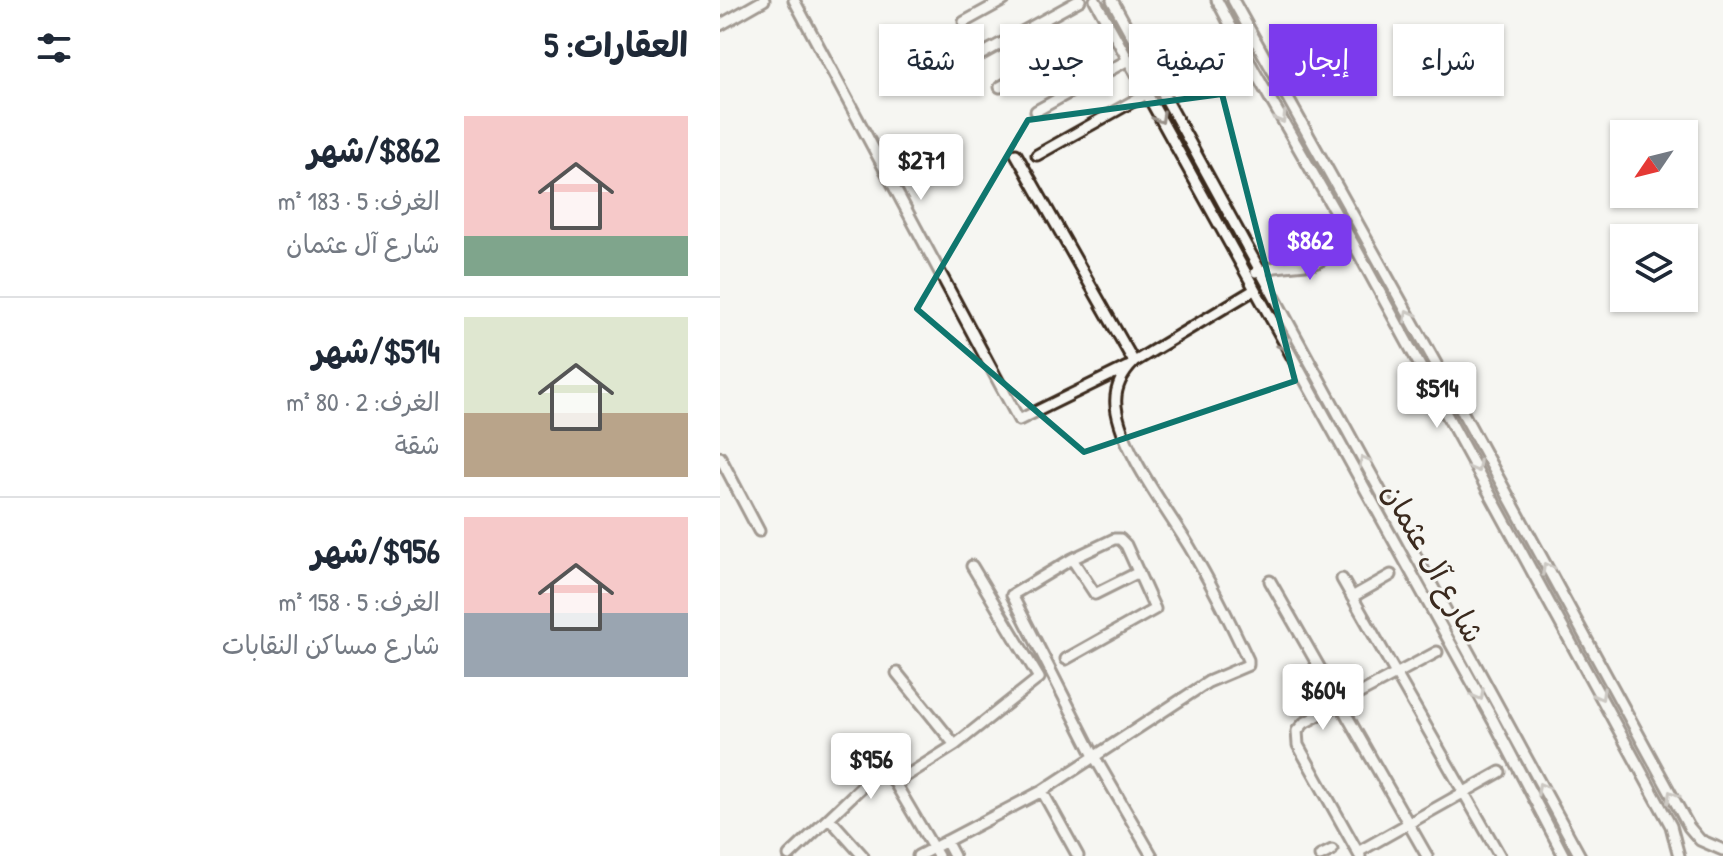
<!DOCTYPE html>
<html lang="ar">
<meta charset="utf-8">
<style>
:root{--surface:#fff;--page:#f2f2f3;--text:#1f2937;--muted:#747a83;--line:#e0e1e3;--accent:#7c3aed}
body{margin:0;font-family:"Patrick Hand","Playpen Sans Arabic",sans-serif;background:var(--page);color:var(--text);direction:rtl;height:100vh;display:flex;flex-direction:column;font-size:30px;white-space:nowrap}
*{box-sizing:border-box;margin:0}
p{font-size:26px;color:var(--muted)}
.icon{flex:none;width:44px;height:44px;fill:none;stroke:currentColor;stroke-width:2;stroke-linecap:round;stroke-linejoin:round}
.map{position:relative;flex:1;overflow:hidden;direction:ltr}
.side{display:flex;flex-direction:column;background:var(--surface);width:720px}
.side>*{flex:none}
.hud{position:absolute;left:24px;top:24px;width:760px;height:72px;direction:rtl;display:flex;gap:16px}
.needle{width:52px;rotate:235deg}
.buttons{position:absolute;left:890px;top:120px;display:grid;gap:16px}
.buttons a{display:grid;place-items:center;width:88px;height:88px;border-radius:0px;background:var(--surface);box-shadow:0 2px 6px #0004;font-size:40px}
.price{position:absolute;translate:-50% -68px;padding:0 18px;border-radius:8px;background:#fff;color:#222;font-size:26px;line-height:52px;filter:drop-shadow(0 2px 4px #0008)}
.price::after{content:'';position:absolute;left:50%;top:48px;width:24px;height:18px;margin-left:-12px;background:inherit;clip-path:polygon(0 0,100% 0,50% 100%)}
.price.selected{background:var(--accent);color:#fff}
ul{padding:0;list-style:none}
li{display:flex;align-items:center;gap:24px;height:200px;padding:0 32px}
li+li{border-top:2px solid var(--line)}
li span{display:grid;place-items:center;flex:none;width:224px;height:160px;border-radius:0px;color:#555}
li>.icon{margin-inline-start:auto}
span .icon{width:96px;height:96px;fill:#fffc;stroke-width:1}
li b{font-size:34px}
h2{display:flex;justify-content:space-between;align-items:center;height:96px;padding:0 32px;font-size:34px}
.tag{padding:0 28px;border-radius:0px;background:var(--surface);box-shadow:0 2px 6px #0004;font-size:28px;line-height:72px}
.tag.selected{background:var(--accent);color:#fff}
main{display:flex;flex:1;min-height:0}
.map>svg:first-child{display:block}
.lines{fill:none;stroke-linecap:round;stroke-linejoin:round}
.street-casing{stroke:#3b2a1e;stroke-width:15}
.street{stroke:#f6f6f2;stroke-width:9}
.oneway{stroke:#989088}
.marked{fill:none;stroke:#0f766e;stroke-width:6;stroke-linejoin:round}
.labels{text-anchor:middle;stroke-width:6;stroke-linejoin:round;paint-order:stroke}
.street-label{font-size:30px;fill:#3b2a1e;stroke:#f6f6f2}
</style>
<main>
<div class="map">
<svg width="1003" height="856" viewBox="0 0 1003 856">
<rect width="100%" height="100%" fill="#f6f6f2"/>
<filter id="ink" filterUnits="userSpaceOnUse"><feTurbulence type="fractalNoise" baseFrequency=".0125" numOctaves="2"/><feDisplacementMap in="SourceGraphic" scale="16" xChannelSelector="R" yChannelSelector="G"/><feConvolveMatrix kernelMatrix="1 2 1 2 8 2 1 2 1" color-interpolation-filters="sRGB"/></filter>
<g filter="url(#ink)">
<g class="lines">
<defs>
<path id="street" d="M74 0 299 420 407 367
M375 0 774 722 844 856
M392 0 860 856
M497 0 536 74 633 243 951 826 959 856
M513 0 720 371 969 827 980 840 1003 850
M244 22 284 0
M0 25 44 0
M262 54 360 0
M280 87 389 26
M316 111 408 60
M296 154 414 362
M317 155 426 94
M536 272 555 267 596 263 633 243
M0 457 39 531
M352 559 375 594 419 572
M622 579 780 856
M550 581 707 856
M632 597 671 575
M346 659 435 609 406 545 400 539H394L352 559 292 595 374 756 432 856
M177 673 235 745
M175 783 235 745 319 678 252 566
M322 791 358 856
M109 818 143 856
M226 841 234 856
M638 852 780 772
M69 856 152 777 160 773 172 778 218 856
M198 856 322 791 488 682 528 665V660C510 621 491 583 469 546 446 508 401 450 396 406 394 388 402 374 414 362L534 290
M600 856 612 850
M640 856 578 745 577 731 584 723 717 652"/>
</defs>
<use href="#street" class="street-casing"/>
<use href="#street" class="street"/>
</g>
<defs><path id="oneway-chevron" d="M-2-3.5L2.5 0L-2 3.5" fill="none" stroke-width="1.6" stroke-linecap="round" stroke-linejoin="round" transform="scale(2)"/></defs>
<g class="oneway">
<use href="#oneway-chevron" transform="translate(440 118) rotate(61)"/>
<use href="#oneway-chevron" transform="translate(561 118) rotate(60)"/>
<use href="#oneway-chevron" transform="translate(689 315) rotate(-119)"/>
<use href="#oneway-chevron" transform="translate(565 346) rotate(61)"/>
<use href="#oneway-chevron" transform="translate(644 461) rotate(-119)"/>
<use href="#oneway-chevron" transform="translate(756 467) rotate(61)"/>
<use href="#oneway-chevron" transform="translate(827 568) rotate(-119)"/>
<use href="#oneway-chevron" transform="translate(759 695) rotate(61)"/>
<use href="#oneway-chevron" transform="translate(880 695) rotate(61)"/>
<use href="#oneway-chevron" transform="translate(822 788) rotate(-119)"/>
<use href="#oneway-chevron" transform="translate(952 796) rotate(-119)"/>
</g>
</g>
<path d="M0 0H1003V856H0ZM502 94 575 381 364 452 197 309 308 120Z" fill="#f6f6f2" fill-opacity=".55" fill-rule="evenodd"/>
<path class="marked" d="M502 94 575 381 364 452 197 309 308 120Z"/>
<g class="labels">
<g class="street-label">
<text transform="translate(713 563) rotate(61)" y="10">شارع آل عثمان</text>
</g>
</g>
</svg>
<div class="buttons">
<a><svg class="needle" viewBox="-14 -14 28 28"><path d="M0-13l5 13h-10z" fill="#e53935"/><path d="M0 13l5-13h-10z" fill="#747a83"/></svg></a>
<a><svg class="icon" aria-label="layers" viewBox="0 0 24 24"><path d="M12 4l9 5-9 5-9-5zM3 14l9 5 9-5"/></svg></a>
</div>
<b class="price" style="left:201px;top:202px">$271</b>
<b class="price selected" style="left:590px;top:282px">$862</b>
<b class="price" style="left:717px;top:430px">$514</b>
<b class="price" style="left:603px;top:732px">$604</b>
<b class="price" style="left:151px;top:801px">$956</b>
<div class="hud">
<a class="tag">شراء</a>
<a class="tag selected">إيجار</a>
<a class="tag">تصفية</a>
<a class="tag">جديد</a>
<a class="tag">شقة</a>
</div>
</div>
<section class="side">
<h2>العقارات: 5<svg class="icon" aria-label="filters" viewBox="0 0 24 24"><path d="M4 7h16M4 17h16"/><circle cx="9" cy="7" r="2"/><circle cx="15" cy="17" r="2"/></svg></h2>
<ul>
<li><span style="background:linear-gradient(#f6c9c9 75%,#7fa58c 0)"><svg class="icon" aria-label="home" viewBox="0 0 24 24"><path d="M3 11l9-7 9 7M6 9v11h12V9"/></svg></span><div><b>$862/شهر</b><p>الغرف: 5 · 183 m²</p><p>شارع آل عثمان</p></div></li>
<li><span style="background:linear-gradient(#dfe7d0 60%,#b9a48a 0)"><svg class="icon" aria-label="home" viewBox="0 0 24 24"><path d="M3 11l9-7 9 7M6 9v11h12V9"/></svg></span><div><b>$514/شهر</b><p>الغرف: 2 · 80 m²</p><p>شقة</p></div></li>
<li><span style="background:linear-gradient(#f6c9c9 60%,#9aa5b1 0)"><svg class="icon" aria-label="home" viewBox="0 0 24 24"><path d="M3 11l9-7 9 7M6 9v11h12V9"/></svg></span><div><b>$956/شهر</b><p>الغرف: 5 · 158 m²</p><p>شارع مساكن النقابات</p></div></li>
</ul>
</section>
</main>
